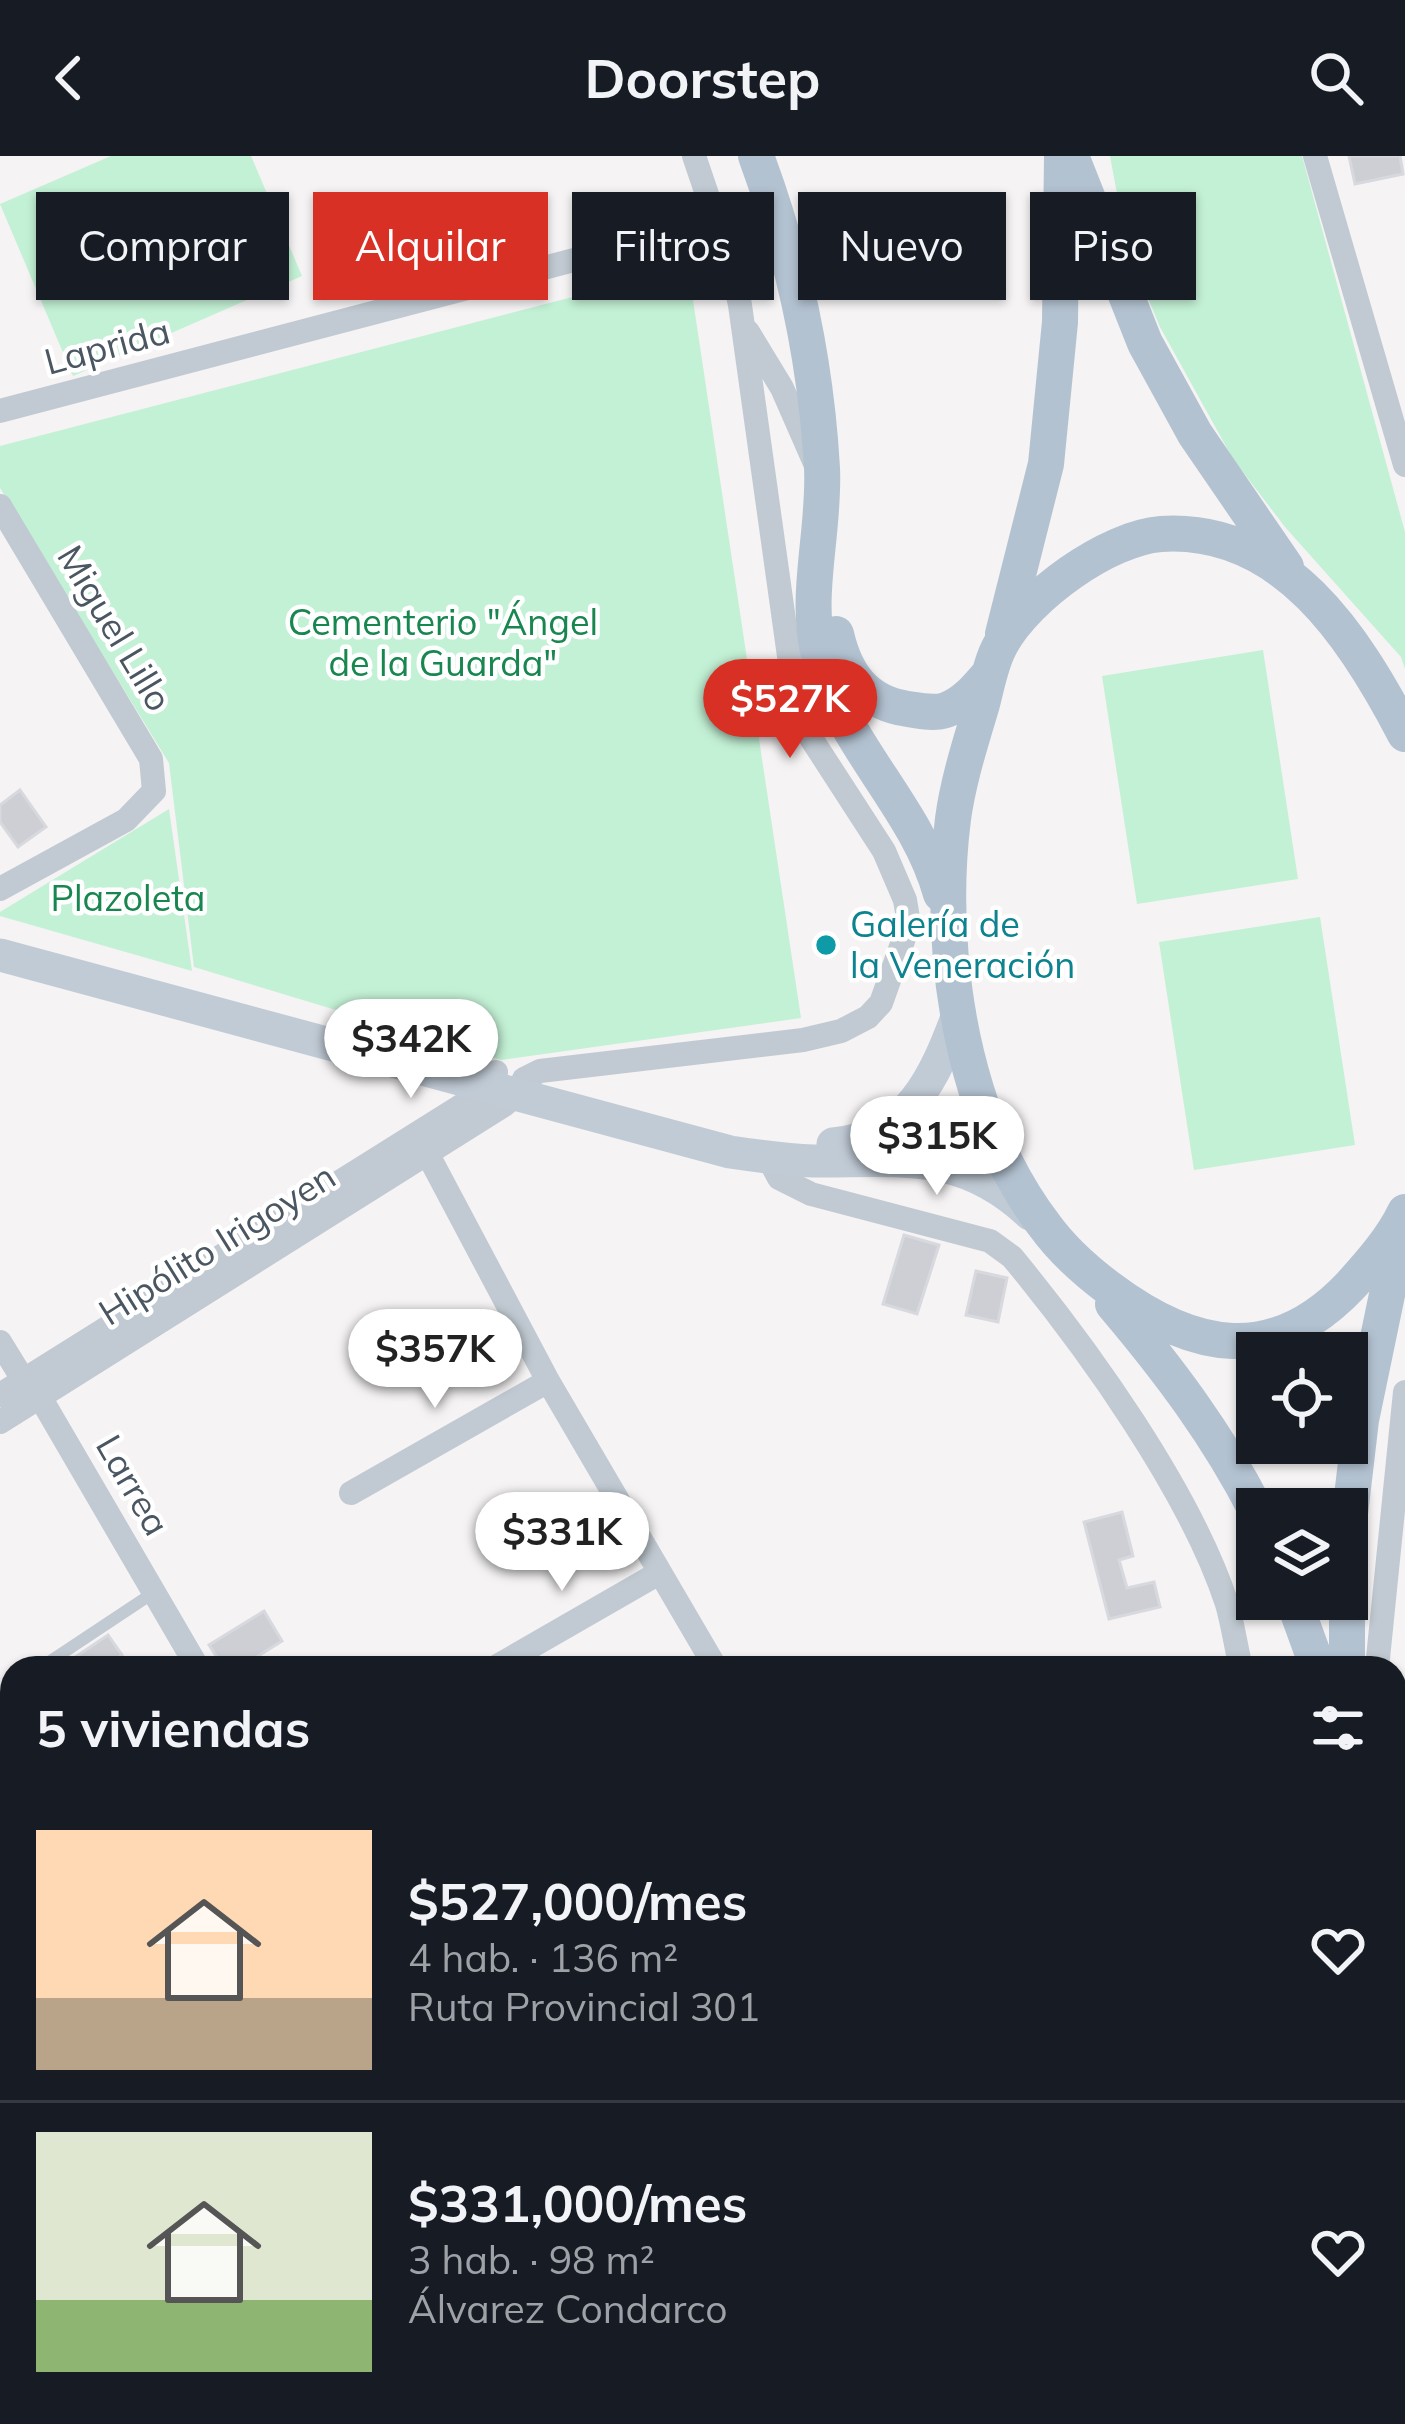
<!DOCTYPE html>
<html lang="es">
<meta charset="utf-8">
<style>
:root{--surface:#171b24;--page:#242831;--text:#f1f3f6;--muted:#9ea1a6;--line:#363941;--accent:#d93025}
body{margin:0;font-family:Mulish,sans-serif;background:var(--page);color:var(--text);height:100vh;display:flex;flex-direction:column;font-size:45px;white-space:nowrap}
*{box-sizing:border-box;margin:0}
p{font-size:39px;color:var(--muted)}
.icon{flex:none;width:66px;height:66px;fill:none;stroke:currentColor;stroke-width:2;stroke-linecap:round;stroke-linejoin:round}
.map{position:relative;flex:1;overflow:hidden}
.details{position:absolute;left:0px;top:1500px;width:1407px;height:768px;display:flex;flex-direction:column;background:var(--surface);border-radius:36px 36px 0 0;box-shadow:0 3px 9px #0004}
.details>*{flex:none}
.top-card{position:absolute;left:36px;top:36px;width:1335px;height:108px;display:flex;gap:24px}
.controls{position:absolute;left:1236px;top:1176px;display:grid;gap:24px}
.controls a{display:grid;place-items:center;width:132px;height:132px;border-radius:0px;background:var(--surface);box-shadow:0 3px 9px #0004;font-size:60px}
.price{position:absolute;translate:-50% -102px;padding:0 27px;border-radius:42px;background:#fff;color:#222;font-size:39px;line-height:78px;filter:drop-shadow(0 3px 6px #0008)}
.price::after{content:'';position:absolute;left:50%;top:72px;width:36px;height:27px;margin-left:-18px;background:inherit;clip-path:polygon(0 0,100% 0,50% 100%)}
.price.active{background:var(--accent);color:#fff}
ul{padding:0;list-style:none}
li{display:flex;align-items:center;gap:36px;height:300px;padding:0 36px}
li+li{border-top:3px solid var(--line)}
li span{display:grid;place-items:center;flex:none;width:336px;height:240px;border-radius:0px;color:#555}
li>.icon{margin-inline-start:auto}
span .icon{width:144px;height:144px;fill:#fffc;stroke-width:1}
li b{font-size:51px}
h2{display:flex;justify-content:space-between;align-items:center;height:144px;padding:0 36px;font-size:51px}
.tag{padding:0 42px;border-radius:0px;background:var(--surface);box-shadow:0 3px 9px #0004;font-size:42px;line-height:108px}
.tag.active{background:var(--accent);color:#fff}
header{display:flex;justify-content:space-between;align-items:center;height:156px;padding:0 36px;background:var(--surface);font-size:54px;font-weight:700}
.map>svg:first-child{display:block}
.green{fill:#c3f1d5}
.building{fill:#cdcfd5;stroke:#d7d9de;stroke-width:3}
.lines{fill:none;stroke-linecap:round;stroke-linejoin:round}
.lane{stroke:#c1cad2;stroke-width:12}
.street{stroke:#c1cad2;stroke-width:24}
.secondary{stroke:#c1cbd6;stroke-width:33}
.primary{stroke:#b3c2d1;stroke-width:36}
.culture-dot{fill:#0f9aa8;stroke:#fff;stroke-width:4.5}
.labels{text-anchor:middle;stroke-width:9;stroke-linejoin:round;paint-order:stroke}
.street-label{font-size:36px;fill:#4a5661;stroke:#fff}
.park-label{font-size:36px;fill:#17864f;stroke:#fff}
.culture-label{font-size:36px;fill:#0d838f;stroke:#fff;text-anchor:start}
</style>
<header><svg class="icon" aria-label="back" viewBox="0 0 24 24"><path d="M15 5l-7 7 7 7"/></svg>Doorstep<svg class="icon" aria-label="search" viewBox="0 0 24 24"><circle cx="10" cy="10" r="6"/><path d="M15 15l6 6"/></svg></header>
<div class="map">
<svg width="1405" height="2268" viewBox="0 0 1405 2268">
<rect width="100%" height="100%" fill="#f5f3f3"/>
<path class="green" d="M111 0H251L302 120 73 220 0 48Z
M1110 0H1302L1405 376V513L1401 501 1285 371 1233 303 1160 171 1127 91Z
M688 111 801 862 501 904 194 811 169 607 0 332V290Z
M1263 494 1298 723 1137 748 1102 520Z
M169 653 192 815 0 760V756Z
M1320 761 1355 989 1194 1014 1159 786Z"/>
<path class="building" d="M1349 0H1400L1403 18 1355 28Z
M20 634 46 671 18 691 0 666V649Z
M904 1079 939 1089 917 1158 883 1148Z
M976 1115 1007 1122 998 1166 966 1159Z
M1122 1356 1133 1400 1119 1404 1127 1432 1154 1426 1160 1451 1109 1463 1084 1366Z
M264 1455 282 1485 239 1512H224L209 1489Z
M108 1479 122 1499 104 1512H59Z"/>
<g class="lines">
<path class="lane" d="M40 1512 153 1437
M1395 1644 1405 1642
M263 2256 267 2268
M1143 2256 1147 2268"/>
<path class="street" d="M1315 0 1405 309
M748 176 782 232 814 305
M0 255 669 79 720 74
M0 350 151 603 154 635 126 664 0 733
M417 978 548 1225 716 1512
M768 1001 779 1022 811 1038 990 1085 1012 1101C1088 1193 1190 1335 1227 1448 1233 1469 1236 1491 1241 1512
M0 1186 24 1225 40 1241 198 1512
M0 1239 469 945 488 930 496 916
M0 1266 504 949 517 938 524 923 540 915 803 884 841 875 868 861 881 847 909 768 905 744 884 695 807 576 795 543 740 149 732 112 694 0
M351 1337 548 1225
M494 1512 659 1417
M1377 1512 1405 1236
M0 1798 12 1791
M0 2104 12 2126
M627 2256 631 2268"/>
<path class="secondary" d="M0 799 730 996C757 1000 785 1004 813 1005 900 1006 961 993 1030 1058
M833 988C909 981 935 921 959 856
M1395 2175 1405 2176
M0 2184 12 2182
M1395 2214H1405
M0 2239 12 2238"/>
<path class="primary" d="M756 0C793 99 816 207 822 312 825 373 805 436 818 495 838 586 916 648 941 738
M1071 0 1145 187 1195 278 1286 411
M836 478C845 518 865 547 908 553 920 555 934 558 946 554 964 548 977 532 989 518
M1003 478 1046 308 1060 166 1062 0
M1405 578C1356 483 1284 370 1161 378 1108 382 1027 440 1001 488 991 505 987 529 982 548 971 585 958 625 953 663 942 750 950 849 976 933 990 980 1015 1031 1045 1070 1063 1095 1086 1115 1110 1133 1193 1195 1274 1211 1351 1129 1371 1107 1392 1083 1405 1056
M1113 1148C1168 1213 1218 1279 1257 1356
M1293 1443 1318 1512
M1347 1512V1383L1361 1264 1400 1076
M1395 1849 1405 1900
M1395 2025 1405 1998
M1379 2256 1397 2268"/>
</g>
<circle class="culture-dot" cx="826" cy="789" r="12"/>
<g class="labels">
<g class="street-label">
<text transform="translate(107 190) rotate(-15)" y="13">Laprida</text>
<text transform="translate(115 472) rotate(59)" y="13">Miguel Lillo</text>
<text transform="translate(217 1088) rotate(-32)" y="13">Hipólito Irigoyen</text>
<text transform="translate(133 1329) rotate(60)" y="13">Larrea</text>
</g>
<g class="park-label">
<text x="443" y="479">Cementerio "Ángel<tspan x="443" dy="41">de la Guarda"</tspan></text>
<text x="128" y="755">Plazoleta</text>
</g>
<g class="culture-label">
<text x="850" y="781">Galería de<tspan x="850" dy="41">la Veneración</tspan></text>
</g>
</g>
</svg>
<div class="controls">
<a><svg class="icon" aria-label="locate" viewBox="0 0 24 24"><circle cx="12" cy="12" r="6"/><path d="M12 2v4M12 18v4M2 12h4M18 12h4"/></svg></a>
<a><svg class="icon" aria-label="layers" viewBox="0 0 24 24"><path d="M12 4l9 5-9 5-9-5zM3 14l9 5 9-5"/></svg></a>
</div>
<b class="price active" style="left:790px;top:605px">$527K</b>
<b class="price" style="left:411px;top:945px">$342K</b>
<b class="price" style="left:937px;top:1042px">$315K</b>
<b class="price" style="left:435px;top:1255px">$357K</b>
<b class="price" style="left:562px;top:1438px">$331K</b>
<div class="top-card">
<a class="tag">Comprar</a>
<a class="tag active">Alquilar</a>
<a class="tag">Filtros</a>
<a class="tag">Nuevo</a>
<a class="tag">Piso</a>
</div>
<section class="details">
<h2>5 viviendas<svg class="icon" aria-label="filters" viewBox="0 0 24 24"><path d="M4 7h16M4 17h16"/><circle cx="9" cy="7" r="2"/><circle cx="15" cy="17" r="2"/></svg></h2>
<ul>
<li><span style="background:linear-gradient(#ffd9b3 70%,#b9a48a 0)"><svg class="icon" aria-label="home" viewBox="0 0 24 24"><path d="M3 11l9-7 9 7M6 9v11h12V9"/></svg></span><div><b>$527,000/mes</b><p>4 hab. · 136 m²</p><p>Ruta Provincial 301</p></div><svg class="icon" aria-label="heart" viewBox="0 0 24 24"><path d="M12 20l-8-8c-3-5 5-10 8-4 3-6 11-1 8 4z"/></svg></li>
<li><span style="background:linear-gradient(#dfe7d0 70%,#8fb573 0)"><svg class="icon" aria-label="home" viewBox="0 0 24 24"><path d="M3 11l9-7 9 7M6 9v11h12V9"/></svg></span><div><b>$331,000/mes</b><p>3 hab. · 98 m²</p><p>Álvarez Condarco</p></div><svg class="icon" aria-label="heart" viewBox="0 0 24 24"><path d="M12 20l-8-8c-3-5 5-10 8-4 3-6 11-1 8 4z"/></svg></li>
</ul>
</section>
</div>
